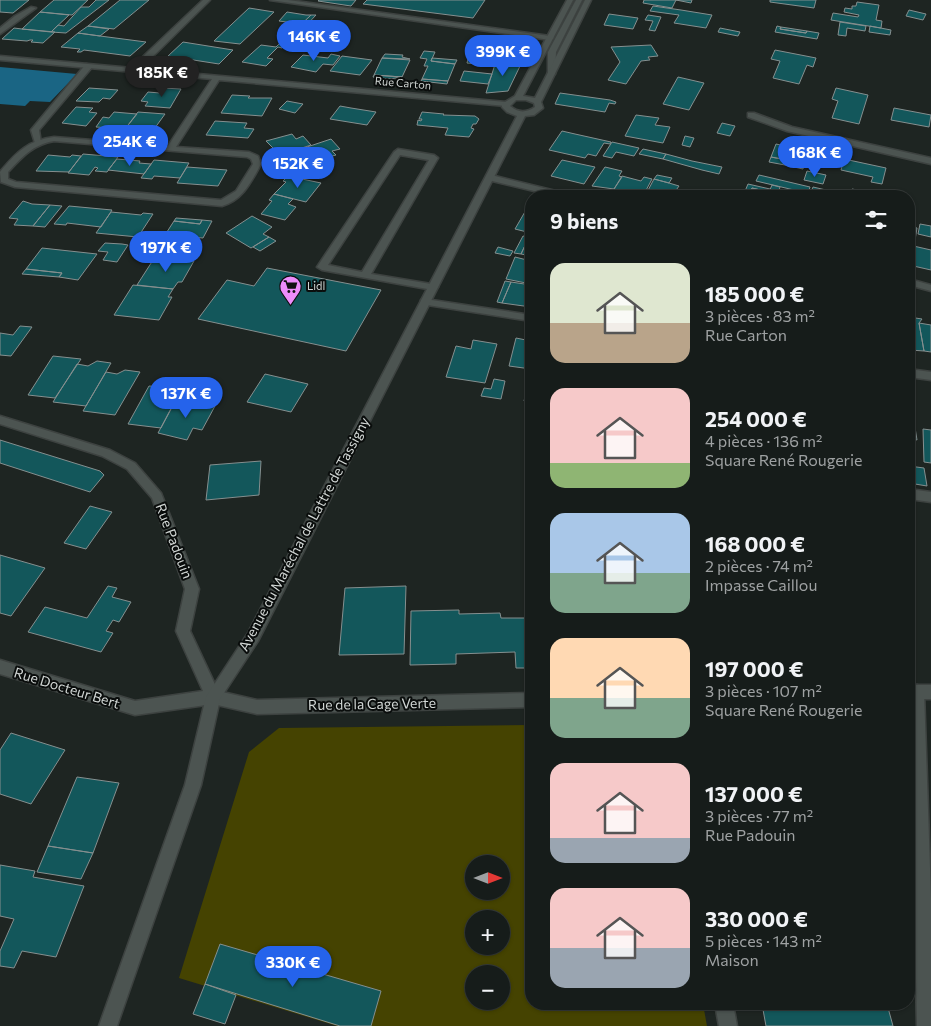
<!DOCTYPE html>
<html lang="fr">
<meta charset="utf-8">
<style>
:root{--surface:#161c1a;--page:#232927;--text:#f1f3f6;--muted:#9ea1a2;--line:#353a39;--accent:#2563eb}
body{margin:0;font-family:Commissioner,sans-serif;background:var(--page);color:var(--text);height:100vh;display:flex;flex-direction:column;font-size:19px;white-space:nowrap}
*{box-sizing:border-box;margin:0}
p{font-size:16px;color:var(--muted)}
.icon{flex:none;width:28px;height:28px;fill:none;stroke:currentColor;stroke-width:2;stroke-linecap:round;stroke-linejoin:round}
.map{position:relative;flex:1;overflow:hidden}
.sheet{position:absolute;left:525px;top:190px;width:390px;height:820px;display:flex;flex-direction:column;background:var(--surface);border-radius:20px;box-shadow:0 1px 4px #0004,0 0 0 1px var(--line)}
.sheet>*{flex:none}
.needle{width:32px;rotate:90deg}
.controls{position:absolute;left:465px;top:855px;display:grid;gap:10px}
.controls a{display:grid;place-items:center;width:45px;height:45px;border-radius:50%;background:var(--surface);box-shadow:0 1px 4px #0004,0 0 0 1px var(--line);font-size:25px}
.price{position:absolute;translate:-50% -42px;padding:0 11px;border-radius:18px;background:var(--accent);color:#fff;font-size:16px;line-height:32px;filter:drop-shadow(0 1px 2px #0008)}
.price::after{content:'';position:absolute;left:50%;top:30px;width:15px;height:11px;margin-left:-8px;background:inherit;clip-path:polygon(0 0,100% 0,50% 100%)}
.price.active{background:#222;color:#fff}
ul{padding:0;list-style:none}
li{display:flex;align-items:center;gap:15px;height:125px;padding:0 25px}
li span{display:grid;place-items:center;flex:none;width:140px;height:100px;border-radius:15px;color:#555}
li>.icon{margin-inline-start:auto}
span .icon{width:60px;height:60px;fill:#fffc;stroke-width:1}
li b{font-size:21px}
h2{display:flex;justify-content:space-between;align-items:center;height:60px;padding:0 25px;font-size:21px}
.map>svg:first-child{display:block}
.green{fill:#454301;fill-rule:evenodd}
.water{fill:#1a6584}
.building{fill:#13575b;stroke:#858f8f}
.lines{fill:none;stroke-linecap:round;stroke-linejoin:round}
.lane-casing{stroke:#3d4240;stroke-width:3}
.street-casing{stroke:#3d4240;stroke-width:3}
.secondary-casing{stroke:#3d4240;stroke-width:3}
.lane{fill:#4c5451;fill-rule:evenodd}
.street{fill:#4c5451;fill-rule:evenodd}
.secondary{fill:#4c5451;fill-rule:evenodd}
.labels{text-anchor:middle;stroke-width:4;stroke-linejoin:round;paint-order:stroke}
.far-street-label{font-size:11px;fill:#d2d7d5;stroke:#0a0d0c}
.far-poi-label{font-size:11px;fill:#d2d7d5;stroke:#0a0d0c;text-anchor:start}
.street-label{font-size:14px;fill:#d2d7d5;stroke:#0a0d0c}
</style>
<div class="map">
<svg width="931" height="1026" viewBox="0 0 931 1026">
<rect width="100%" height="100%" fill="#1e2522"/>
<path class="green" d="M531 725V1004H703L707 1026H337L179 978 249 752 279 728ZM474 864H501V891H474ZM474 919H501V946H474ZM474 974H501V1001H474Z"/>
<path class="water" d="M0 67 77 74 50 102 30 101 25 106 0 104Z"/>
<path class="building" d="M0 0H29L13 13 0 12Z
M54 0H88L72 15 40 12Z
M96 0H109L66 33 51 32 58 25 64 26 81 7H89Z
M120 0H149L114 29 88 26Z
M319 0H356L351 6 318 1Z
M367 0H485L473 18 363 4Z
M644 0H692L691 3 676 0 672 8 643 3Z
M770 0H816L814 8 770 2Z
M857 2 879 5 876 20 882 21 881 28 831 20 833 13 858 17 859 15 844 12 845 8 852 9V6H856Z
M653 6 681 10 712 15 706 28 674 23 679 15 650 11Z
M249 8 274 12 240 44 214 41Z
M909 10 926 14 923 20 906 16Z
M40 12 69 15 51 32 22 29Z
M287 12 306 15H311L302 24 279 21Z
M609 14 638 18 633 29 604 25Z
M311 15H316L301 31 295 30Z
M648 15 661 17 655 31 649 30 653 21 645 20Z
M840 22 866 26 865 31 847 28 846 36 838 35Z
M88 26 109 29 100 36 78 33Z
M306 26 349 32 341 42 298 34Z
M777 26 781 27 780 29 806 33 807 31 819 33 817 39 775 32Z
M870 26 891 30 890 35 869 32Z
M781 27 807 31 806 33 780 29Z
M14 28 22 29 55 32 43 43 31 42 33 40H30L27 41 2 39Z
M720 28 740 32 738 36 718 32Z
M78 33 100 36 146 42 130 56 84 50 81 52H77L80 49 61 47Z
M478 39 515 43 531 46 521 64 489 60 491 55 499 56 504 49 510 50 511 48 488 44 486 47 473 48Z
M183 42 233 50 219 64 168 56Z
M280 43 286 44 282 48 278 47 267 58 273 59 266 66 242 62 261 45 276 47Z
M651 45 658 56 648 57 650 60 641 61 626 84 608 80 620 62 611 47Z
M775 50 816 58 813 67 807 65 799 84 773 78 780 61 771 59Z
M424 51 435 52 431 61 455 64 448 81 422 79 428 66H424L427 59 420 58Z
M331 54 340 56 333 65 323 64 316 72 291 67 303 55 328 58Z
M385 54 403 55 402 57 410 59 382 58Z
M342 56 372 60 360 75 330 71Z
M382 58 410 60 402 77 374 75Z
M432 58 457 60 455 64 431 61Z
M468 59H476L495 62 494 66 467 63Z
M496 61 521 64 508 91 486 93Z
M464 71 492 74 488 84 460 81Z
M374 75 402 77 389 79 373 77Z
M678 77 704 83 689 110 663 104Z
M422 79 448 81 447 84 421 81Z
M89 88 118 90 110 99 103 98 99 102 76 101Z
M163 88 181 89 170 108 145 106 148 102 141 101 148 92 160 93Z
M836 88 868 95 859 124 832 118 838 101 832 99Z
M560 93 610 100 616 102 615 104 609 103 605 112 555 104Z
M232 95 250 96 248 98H272L262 116 221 113Z
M287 101 303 104 295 113 279 109Z
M340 106 351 108 376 112 367 125 330 119Z
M76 107 93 108 89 112 97 113 86 126 62 123Z
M894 108 931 115 929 127 891 120Z
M114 112 137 114 125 129 96 127 103 117 109 118Z
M138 112 165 114 152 132 125 129Z
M422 112 444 114 443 115 475 116 479 119 476 124H473L471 128 474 129 469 137 445 135 448 128 417 125 418 120 421 121 422 119H419Z
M636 115 659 118 655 125 670 127 663 143 625 136Z
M215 121 247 123 244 128 254 129 248 138 206 135Z
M722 123 735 126 730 136 717 133Z
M562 131 575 134 611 142 610 144 604 143 596 156 588 154 585 158 549 150Z
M292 134 296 139 303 136 311 145 280 155 266 141Z
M685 136 694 138 690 147 682 145Z
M331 139 340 149 332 151 336 155 311 162 301 149Z
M612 142 639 148 634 156 616 152 612 158 603 156Z
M776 144 817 153 813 165 804 164 803 169 785 165 787 160 771 157Z
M643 149 666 154 663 159 639 154Z
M83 154 118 157 107 172 95 171 98 168 95 167 89 175 68 173Z
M666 154 692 161 722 167 719 174 702 170 663 159Z
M48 155 70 157 72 155 81 156 69 172 36 171Z
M771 157 787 160 785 165 769 162Z
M117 159 140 161 139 163 151 164 144 174 108 170Z
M844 159 886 168 882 184 871 182 873 177 841 170Z
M154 160 189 163 180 178 154 176 152 179 141 178Z
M562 160 595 167 584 184 551 176Z
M187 167 227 170 218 186 177 183Z
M605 167 622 171 619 176 622 177 614 189 592 186Z
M807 171 826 175 823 184 804 180Z
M657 175 672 178 669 183 654 179Z
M759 175 772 178 810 187 807 196 794 195H792L794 190 756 181Z
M288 176 321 183 306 202 274 194 286 182 283 181Z
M622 176 641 181 644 177 652 179 643 196 614 189Z
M654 179 669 183 679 186 672 196H645Z
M748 184 770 189 769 192 752 188 748 196H743Z
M772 185 780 187 778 194 788 196H748L752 188 769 192Z
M813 187 852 196H821L822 194 811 192Z
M852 189 868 192 867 196 850 193Z
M274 194 293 199 288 204 296 207 285 220 261 214 272 201 269 200Z
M23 201 32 204 50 205 33 226 14 225 18 219 9 218Z
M50 205 62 206 45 227 33 226Z
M69 206 112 210 101 227 67 223 66 225 54 224Z
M526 210 531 211V233L515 229Z
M111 212 141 215 143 213 153 214 138 237 96 233Z
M252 216 272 227 263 234 269 237 251 248 226 233Z
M176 218 202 220 200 224 174 221Z
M202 220 212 221 203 238 192 237 191 240 163 238 174 221 200 224Z
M920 224 931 226V237L918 234Z
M909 226 917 228 914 246 909 245Z
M523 236 529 237 521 254 514 253Z
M269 237 276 241 260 251 253 247Z
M529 237 531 238V256L521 254Z
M105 243 122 244 128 245 117 262 103 260 108 252 98 251Z
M909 245 931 250V270L909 265Z
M498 247 513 251 510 256 495 253Z
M42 248 97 254 78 280 59 277 62 273 26 269Z
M155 257 194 261 182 282H178L173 289 137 285Z
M515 257 531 261V284L506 279Z
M267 268 381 290 346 351 198 319 227 280 254 286Z
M26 269 62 273 59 277 22 274Z
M505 281 511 282 502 303 497 302Z
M511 282 531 285V307L502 303Z
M133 285 173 289 168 297H172L159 320 114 315Z
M909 317 922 319 919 323 924 351 910 350Z
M919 323 931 325V352L924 351Z
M20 326 32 327 11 356 0 355V333L13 335Z
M516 338 531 341V369L509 366Z
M473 340 497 344 485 383 446 377 456 346 471 349Z
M53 356 81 359 55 398 28 395Z
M97 361 111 363 86 406 53 402 77 364 88 366Z
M125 370 140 372 115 415 83 411 106 372 117 374Z
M265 374 308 384 291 412 247 402Z
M494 379 505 381 501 399 481 396 484 388 491 389Z
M149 386 164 387 167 392 179 394 161 428 128 424Z
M527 389 531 390V402L524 401Z
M909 396H910L917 440 909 438Z
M175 401 215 406 202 430 193 428 187 440 158 433Z
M923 429 931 430V463L924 462Z
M0 440 100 471 104 475 90 492 0 463Z
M261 461 259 495 206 500 210 465Z
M909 466 924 468 927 486 909 483Z
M90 506 112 512 86 549 64 543Z
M0 555 45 568 11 616 0 613Z
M108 586 117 588 112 597 131 602 119 622 113 620 106 631 113 633 101 652 28 632 45 607 87 618Z
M406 586 404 654 339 655 345 588Z
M459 610V614L500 613 501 618H531V668H516L515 652 456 654V664L410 665 411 611Z
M11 733 65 750 31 804 0 794V750Z
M77 777 119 783 93 853 48 846Z
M48 846 93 853 81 879 37 872Z
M0 865 35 871 33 877 84 886 56 957 22 951 14 968 0 966V951L14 919 0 916Z
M220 944 381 991 371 1026H340L205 984Z
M205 984 236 995 225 1024 193 1014Z
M762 1004H887L893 1026H766Z"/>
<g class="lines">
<defs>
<path id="lane" d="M203 0H210L137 72H131V68Z
M270 0H288L550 36 554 38 550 40Z
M576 0H582L556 52 555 74 548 76V52Z
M31 7 36 8 0 34V28L15 16Z
M86 64 93 66 39 130 41 143H35L31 130Z
M398 149 434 155 438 158 371 274 437 285 438 287 433 290 322 270 317 267 394 152ZM400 155 429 160 362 272 328 265Z
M909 489 931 492V502L909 499Z
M917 685 922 687 924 692 931 898V1026H917L910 692 912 687Z
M715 1004H733L737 1026H719Z"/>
<path id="street" d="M0 56 506 102 510 104 506 106 219 80 176 147 249 152 258 156 261 164C251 182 243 200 222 206L15 187 1 182 0 172C16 152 29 140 54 137L168 146 212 79 0 60ZM54 141 247 157 251 159 253 164 236 191 221 200 16 182 8 179V172C22 157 32 145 54 141Z
M748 113H754L792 127 931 158V164L787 131 748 117Z
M491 175 568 194 569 196H555L488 180V176Z
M909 279 931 285V291L909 285Z
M425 299 531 315V321L421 304V300Z
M909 369 931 372V380L909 377Z
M0 416 110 450 135 463 161 493 199 589 190 631 218 691 257 700 531 693V707L257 714 213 704 135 715 0 674V660L135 701 203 691 176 631 185 589 152 498 127 469 102 456 0 424Z
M909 685H931V699H909Z"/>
<path id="secondary" d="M567 0H573L523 96 535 98 585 0H591L541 102 543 108 534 115 525 116 258 641 220 699 201 785 117 1026H99L185 785 206 697 248 633 517 116 507 112 502 107V104L515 96ZM516 100H526L534 103 535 107C526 113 518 113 510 106Z"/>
</defs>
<use href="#lane" class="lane-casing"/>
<use href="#street" class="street-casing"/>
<use href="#secondary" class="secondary-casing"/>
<use href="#lane" class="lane"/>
<use href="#street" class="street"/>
<use href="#secondary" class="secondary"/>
</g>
<defs>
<symbol id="supermarket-pin" viewBox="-11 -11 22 30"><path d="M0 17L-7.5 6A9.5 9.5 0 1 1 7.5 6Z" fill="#ed8cfa" stroke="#0a0d0c"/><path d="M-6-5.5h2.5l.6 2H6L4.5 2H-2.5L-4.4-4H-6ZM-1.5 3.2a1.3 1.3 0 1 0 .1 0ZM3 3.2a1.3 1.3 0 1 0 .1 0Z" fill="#111"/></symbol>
</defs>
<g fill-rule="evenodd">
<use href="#supermarket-pin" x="278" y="274" width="25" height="34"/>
</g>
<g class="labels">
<g class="far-street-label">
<text transform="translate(403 83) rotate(5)" y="4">Rue Carton</text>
</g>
<g class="far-poi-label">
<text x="307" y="290">Lidl</text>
</g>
<g class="street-label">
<text transform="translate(304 534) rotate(-62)" y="5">Avenue du Maréchal de Lattre de Tassigny</text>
<text transform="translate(174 541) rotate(69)" y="5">Rue Padouin</text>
<text transform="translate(67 688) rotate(17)" y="5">Rue Docteur Bert</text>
<text transform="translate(372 704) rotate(-1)" y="5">Rue de la Cage Verte</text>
</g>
</g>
</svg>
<div class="controls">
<a><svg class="needle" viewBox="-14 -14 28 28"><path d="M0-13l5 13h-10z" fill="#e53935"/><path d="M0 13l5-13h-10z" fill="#9ea1a2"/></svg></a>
<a>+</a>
<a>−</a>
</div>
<b class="price" style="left:314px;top:62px">146K €</b>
<b class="price" style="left:503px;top:77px">399K €</b>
<b class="price active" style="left:162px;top:98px">185K €</b>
<b class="price" style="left:130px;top:167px">254K €</b>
<b class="price" style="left:815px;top:178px">168K €</b>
<b class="price" style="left:298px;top:189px">152K €</b>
<b class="price" style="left:166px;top:273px">197K €</b>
<b class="price" style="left:186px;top:419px">137K €</b>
<b class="price" style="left:293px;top:988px">330K €</b>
<section class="sheet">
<h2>9 biens<svg class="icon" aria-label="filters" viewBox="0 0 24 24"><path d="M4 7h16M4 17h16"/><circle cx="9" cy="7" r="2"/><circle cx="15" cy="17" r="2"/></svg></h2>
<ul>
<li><span style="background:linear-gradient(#dfe7d0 60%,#b9a48a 0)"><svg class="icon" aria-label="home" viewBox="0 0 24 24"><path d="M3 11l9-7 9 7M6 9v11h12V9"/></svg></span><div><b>185 000 €</b><p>3 pièces · 83 m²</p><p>Rue Carton</p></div></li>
<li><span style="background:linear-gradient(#f6c9c9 75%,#8fb573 0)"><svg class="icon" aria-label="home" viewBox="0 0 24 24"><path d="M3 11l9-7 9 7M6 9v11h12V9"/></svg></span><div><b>254 000 €</b><p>4 pièces · 136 m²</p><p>Square René Rougerie</p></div></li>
<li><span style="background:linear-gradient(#a9c7e8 60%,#7fa58c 0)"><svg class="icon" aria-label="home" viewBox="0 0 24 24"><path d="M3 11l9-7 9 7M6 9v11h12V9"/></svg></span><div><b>168 000 €</b><p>2 pièces · 74 m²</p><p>Impasse Caillou</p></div></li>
<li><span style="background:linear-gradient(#ffd9b3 60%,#7fa58c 0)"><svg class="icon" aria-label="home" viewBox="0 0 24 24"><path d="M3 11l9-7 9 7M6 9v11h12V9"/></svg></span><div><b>197 000 €</b><p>3 pièces · 107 m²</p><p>Square René Rougerie</p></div></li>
<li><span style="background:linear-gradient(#f6c9c9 75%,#9aa5b1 0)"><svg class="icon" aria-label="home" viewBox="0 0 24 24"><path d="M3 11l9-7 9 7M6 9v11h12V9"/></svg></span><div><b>137 000 €</b><p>3 pièces · 77 m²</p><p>Rue Padouin</p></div></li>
<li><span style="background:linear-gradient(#f6c9c9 60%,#9aa5b1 0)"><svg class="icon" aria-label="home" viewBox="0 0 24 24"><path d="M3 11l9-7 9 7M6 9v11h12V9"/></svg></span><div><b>330 000 €</b><p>5 pièces · 143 m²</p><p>Maison</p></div></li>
</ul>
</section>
</div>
